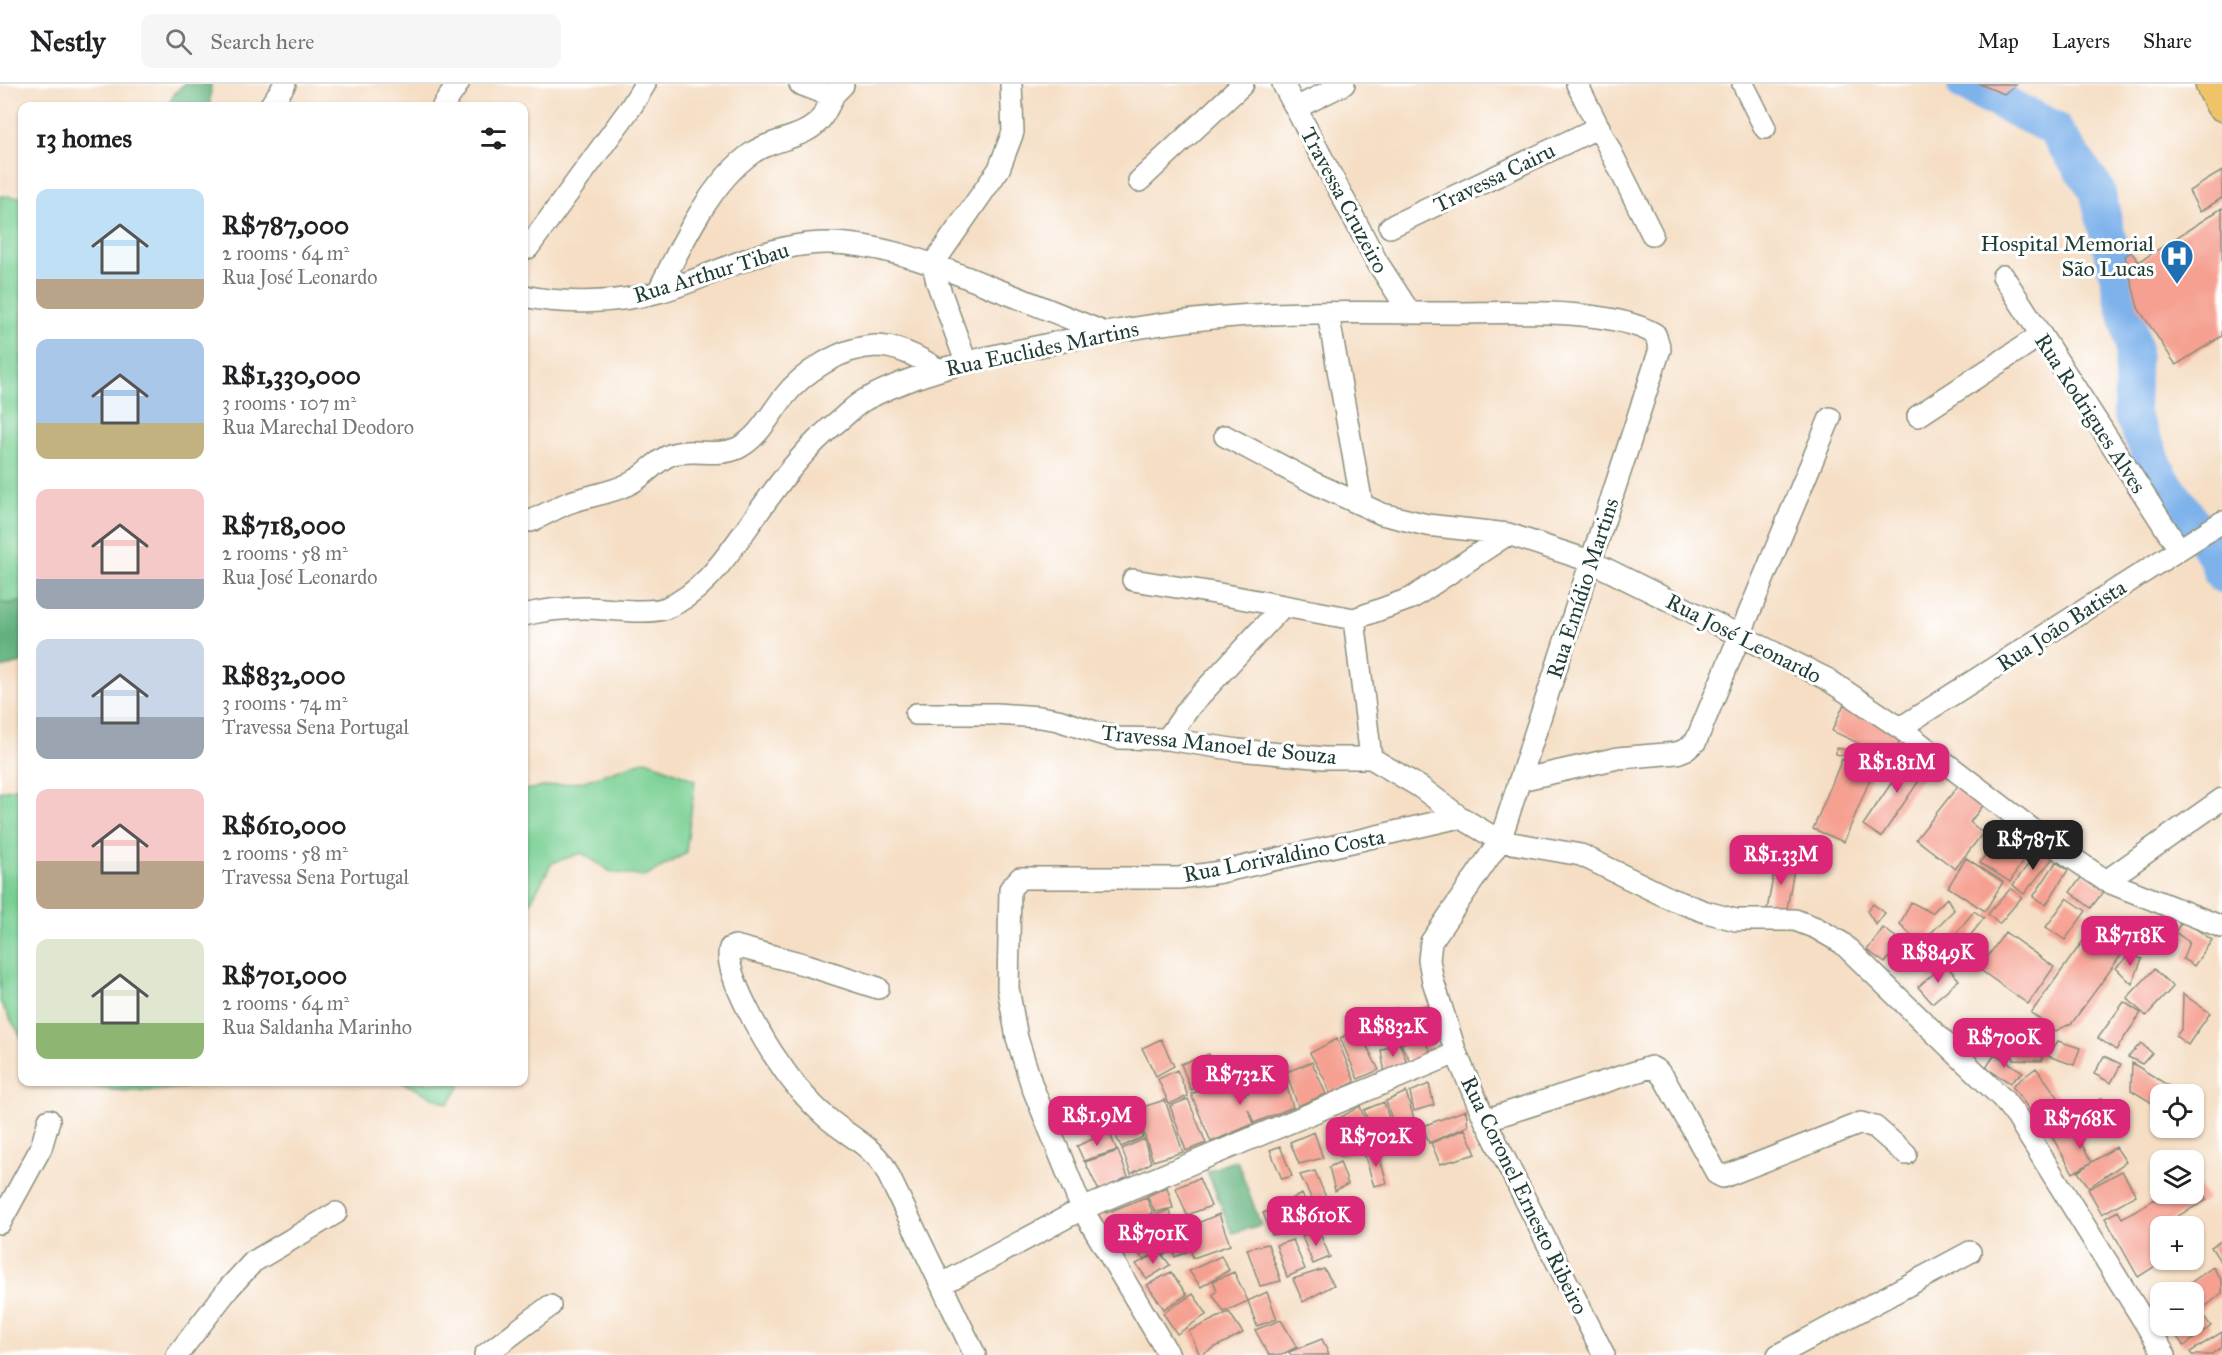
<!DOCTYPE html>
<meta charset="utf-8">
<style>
:root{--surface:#fff;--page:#f6f6f6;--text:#202124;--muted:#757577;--line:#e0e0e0;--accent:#db2777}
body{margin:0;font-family:"IM FELL Great Primer",serif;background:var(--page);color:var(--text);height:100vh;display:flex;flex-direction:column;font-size:22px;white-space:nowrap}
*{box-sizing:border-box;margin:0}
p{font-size:20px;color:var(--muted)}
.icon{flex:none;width:33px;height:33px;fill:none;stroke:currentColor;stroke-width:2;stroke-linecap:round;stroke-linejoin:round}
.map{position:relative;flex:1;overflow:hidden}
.panel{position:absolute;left:18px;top:18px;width:510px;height:984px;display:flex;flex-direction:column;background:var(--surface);border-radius:12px;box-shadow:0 2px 4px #0004}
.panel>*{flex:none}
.fabs{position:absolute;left:2150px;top:1000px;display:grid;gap:12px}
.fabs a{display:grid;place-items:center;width:54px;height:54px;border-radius:12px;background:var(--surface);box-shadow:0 2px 4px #0004;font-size:30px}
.price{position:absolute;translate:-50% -51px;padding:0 14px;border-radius:12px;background:var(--accent);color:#fff;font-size:20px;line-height:39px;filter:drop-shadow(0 2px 3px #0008)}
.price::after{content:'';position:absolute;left:50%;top:36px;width:18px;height:14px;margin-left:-9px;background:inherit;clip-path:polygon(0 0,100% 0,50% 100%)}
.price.on{background:#222;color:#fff}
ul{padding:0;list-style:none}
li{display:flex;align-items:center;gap:18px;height:150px;padding:0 18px}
li span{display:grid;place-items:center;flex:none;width:168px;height:120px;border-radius:12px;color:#555}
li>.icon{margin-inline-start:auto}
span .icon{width:72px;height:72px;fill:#fffc;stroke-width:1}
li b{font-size:26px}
h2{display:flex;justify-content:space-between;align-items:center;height:72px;padding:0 18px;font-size:26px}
header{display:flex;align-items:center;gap:36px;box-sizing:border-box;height:84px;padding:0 30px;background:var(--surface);border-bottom:2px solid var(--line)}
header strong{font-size:28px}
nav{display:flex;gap:33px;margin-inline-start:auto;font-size:21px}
.search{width:420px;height:54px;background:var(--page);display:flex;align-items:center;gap:15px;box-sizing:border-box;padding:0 21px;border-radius:12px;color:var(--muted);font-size:22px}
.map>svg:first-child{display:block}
.green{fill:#7ad094;stroke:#4c8664;stroke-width:1.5}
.forest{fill:#63b27e;stroke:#417859;stroke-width:1.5}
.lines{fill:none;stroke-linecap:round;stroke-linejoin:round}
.river{stroke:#7eb2eb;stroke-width:36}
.building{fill:#f5a091}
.minor-casing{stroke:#8a8e7c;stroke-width:24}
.primary-casing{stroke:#8a8e7c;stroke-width:36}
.minor{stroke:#fff;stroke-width:21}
.primary{stroke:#efc469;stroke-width:33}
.labels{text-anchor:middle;stroke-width:6;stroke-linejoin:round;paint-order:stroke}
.street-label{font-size:22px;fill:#1f3d34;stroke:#fff}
.poi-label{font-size:22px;fill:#1f3d34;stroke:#fff;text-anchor:end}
</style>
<header>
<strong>Nestly</strong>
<div class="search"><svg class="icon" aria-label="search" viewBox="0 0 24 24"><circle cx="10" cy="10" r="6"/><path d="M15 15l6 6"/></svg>Search here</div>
<nav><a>Map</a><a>Layers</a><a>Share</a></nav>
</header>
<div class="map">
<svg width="2222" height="1271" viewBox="0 0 2222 1271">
<rect width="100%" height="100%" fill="#fff"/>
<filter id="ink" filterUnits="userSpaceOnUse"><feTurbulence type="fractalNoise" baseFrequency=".0167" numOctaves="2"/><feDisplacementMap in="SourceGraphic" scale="12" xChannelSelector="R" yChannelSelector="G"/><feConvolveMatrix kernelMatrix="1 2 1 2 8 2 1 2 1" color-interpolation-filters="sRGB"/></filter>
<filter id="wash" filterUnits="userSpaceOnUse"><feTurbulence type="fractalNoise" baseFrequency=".008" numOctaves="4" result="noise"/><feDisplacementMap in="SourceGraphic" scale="24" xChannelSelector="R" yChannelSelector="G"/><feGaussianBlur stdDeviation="1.35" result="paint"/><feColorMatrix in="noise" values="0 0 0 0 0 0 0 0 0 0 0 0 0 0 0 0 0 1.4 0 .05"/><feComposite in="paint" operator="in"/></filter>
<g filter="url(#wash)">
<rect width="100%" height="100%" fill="#f5dec4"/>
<path class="green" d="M0 112 22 113V518L6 520 0 517Z
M646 676 695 696 686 769 645 793 611 788 582 769 552 779 526 826 524 827V706L584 697Z
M22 703V954L0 918V707Z
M81 998H292L287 999C266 1000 244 999 222 1000 179 1002 122 1016 81 998Z
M401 998H463L448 1020Z"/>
<path class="forest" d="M184 0H211L210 22H167L175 9Z
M0 517 6 520 22 518V579L0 584Z
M1237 1076 1261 1141 1232 1149 1207 1087Z"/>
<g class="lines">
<path class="river" d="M1965 0 2053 44 2097 106 2133 260 2131 330 2162 396 2214 469 2222 491"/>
</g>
<g id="blocks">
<path class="building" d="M1979 0H2017L2004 10Z
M2222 87V114L2200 128 2189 107Z
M2222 124V252L2176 281 2138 224 2125 172 2131 168 2139 178Z
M1844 620 1904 647 1892 675 1832 647Z
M1836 664 1862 668 1866 678 1836 670Z
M1913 667 1931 679 1881 753 1863 741Z
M1842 675 1873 688 1844 758 1813 745Z
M1961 698 1986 718 1970 738 1983 749 1955 785 1916 755Z
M2006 737 2036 755 2010 798 1980 779Z
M2040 764 2053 774 2024 810 2013 801Z
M1777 771 1795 780 1786 830 1767 826Z
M1966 774 2003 798 1985 827 1948 803Z
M2056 778 2068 786 2046 821 2033 813Z
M2084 790 2105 805 2091 824 2070 808Z
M2011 804 2022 813 1999 840 1988 830Z
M1947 814 1954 826 1920 860 1900 840 1911 818 1932 829Z
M2067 814 2086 827 2065 856 2046 843Z
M1873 820 1885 829 1876 841 1867 827Z
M1974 827 1984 834 1957 869 1947 861Z
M2098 836 2130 859 2072 939 2056 947 2031 929Z
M2183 836 2212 856 2194 882 2183 875 2189 858 2175 848Z
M1883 844 1901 857 1885 879 1867 866Z
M2005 848 2054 883 2028 920 1979 885Z
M2130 870 2142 875 2132 900 2116 884Z
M1945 880 1959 896 1932 919 1918 903Z
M2154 885 2173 903 2146 932 2127 914Z
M2183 910 2210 929 2188 961 2176 952 2182 944Z
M2124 918 2141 929 2116 966 2098 954Z
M1427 921 1432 939 1422 942 1418 928 1421 942 1402 947 1399 925 1417 924Z
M1397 924 1401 946 1383 951 1377 929Z
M1376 930 1379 946 1360 949 1379 986 1358 995 1340 954 1359 946 1356 935Z
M1422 952 1432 971 1411 979 1401 960Z
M2009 954 2044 956 2042 977 2014 976 2007 956Z
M1161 955 1174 982 1156 992 1142 964Z
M1337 955 1355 998 1330 1010 1325 996 1310 969Z
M2058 957 2080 964 2074 981 2048 972Z
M1399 958 1408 981 1385 990 1381 966Z
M2141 959 2152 969 2142 980 2128 973Z
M1209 970 1221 995 1191 1006 1181 980Z
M1995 970 2023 988 2010 999 1986 984Z
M2104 972 2121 980 2111 999 2094 990Z
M1312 978 1326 1010 1298 1022 1286 988Z
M2132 979 2169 1002 2163 1011H2160V1016L2157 1022 2131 1006Z
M2036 984 2058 1013 2033 1031 2012 1002Z
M1177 986 1188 1012 1169 1020 1158 995Z
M1283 990 1293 1023 1254 1039 1248 1025 1253 1040 1211 1058 1191 1010 1223 997 1227 1005 1240 999 1244 1011Z
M1429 1000 1434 1021 1414 1027 1410 1008Z
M1406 1008 1418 1048 1397 1053 1386 1017Z
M2102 1014 2110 1025 2083 1048 2073 1036Z
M1188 1015 1206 1059 1186 1067 1170 1022Z
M1165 1016 1183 1068 1153 1077 1136 1025Z
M1384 1018 1395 1055 1375 1059 1364 1026Z
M1360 1022 1374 1062 1340 1072 1329 1040Z
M2059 1023 2092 1078 2116 1063 2126 1078 2089 1103 2078 1088 2092 1078 2073 1089 2041 1034Z
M1466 1026 1468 1042 1429 1059 1423 1042Z
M1135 1030 1143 1053 1121 1063 1111 1041Z
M1465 1045 1476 1070 1440 1080 1431 1059Z
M1109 1048 1117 1066 1084 1077 1077 1062Z
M1314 1048 1323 1074 1299 1080 1290 1058Z
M1144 1055 1151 1079 1131 1090 1122 1065Z
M1280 1062 1292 1092 1282 1095 1270 1066Z
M1377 1065 1387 1099 1374 1102 1364 1069Z
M1118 1067 1128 1093 1099 1107 1085 1078Z
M1340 1078 1348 1100 1335 1107 1329 1083Z
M1315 1087 1327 1116 1316 1123 1300 1091Z
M2122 1087 2136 1111 2102 1130 2088 1105Z
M2193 1091 2207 1116 2156 1144 2160 1150V1176H2165L2138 1193 2105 1134 2118 1127 2122 1134 2164 1110H2193Z
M1199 1094 1211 1122 1187 1131 1176 1104Z
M1167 1103 1173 1124 1155 1128 1147 1112Z
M1302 1110 1314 1135 1298 1141 1291 1115Z
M1146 1113 1153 1129 1114 1143 1102 1151 1091 1132 1105 1127 1106 1129Z
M1284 1121 1292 1146 1272 1151 1263 1129Z
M1169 1126 1177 1148 1219 1130 1230 1161 1193 1174 1188 1158 1184 1159 1187 1168 1175 1173 1173 1166 1163 1171 1157 1157 1163 1153 1156 1156V1154L1155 1156 1132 1166 1122 1142Z
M1318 1145 1330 1173 1313 1180 1302 1152Z
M1293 1156 1305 1185 1287 1193 1276 1161Z
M2222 1156V1176L2220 1177 2211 1163Z
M1156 1157 1160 1167 1143 1176 1137 1165Z
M1268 1160 1281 1197 1260 1202 1247 1165Z
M1160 1168 1170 1181 1147 1195 1136 1180Z
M1221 1172 1229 1186 1201 1203 1189 1187Z
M2213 1183 2222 1197V1209L2200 1227 2211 1242 2184 1262 2172 1247 2179 1242H2193V1209H2176Z
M1324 1185 1334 1201 1303 1218 1293 1195Z
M1171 1188 1187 1211 1164 1225 1147 1201Z
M1234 1188 1248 1217 1224 1228 1213 1211 1217 1206 1213 1197Z
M1267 1208 1277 1235 1257 1242 1248 1217Z
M1193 1210 1207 1230 1177 1250 1163 1229Z
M1229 1228 1243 1249 1200 1271 1189 1247Z
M1281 1236 1297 1263 1281 1271H1269L1255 1246Z
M2222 1248V1263L2210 1271H2192L2190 1268Z
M1322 1255 1329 1271H1291L1289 1268Z"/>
</g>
</g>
<g filter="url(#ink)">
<use href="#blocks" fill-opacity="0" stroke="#8a8e7c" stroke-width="1.5"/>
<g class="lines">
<defs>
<path id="minor" d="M800 0 829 11 834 10 843 1
M1283 0 1377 178 1410 229
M1577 0 1652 150
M1743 0 1765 44
M270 22 285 0
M443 22 458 0
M1296 24 1344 0
M1139 97 1243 0
M1390 143 1599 43
M528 164 631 23 645 0
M2003 192 2179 465
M658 208C680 163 710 98 752 69 772 55 802 55 818 38 825 31 830 19 834 10
M524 212C564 221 619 219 659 208 709 194 756 165 809 160 869 153 939 182 993 204 1030 218 1066 233 1103 248
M1328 229 1362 421
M966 278 937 198 933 180 999 85 1013 48 1011 0
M1918 332 2041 251
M1225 352 1314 399 1382 430 1427 441 1508 450 1590 477 1827 595 1900 644 2046 756 2106 797 2222 843
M531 437C544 431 556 424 568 419 588 412 611 409 629 400 644 393 654 378 670 371 691 363 716 374 738 364 759 353 769 332 783 314 803 288 842 263 876 262 899 262 921 274 939 286
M1133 496 1214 509 1354 535 1412 514 1508 450
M524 531C543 526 565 524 585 524 606 524 648 531 666 524 701 510 724 476 745 447 774 406 802 365 842 334 849 328 857 320 866 315 916 289 972 276 1026 265 1107 247 1189 233 1272 230 1332 227 1393 229 1453 229 1507 229 1609 223 1655 250L1660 265 1500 757 1431 858 1429 876 1433 897 1456 969 1485 1036 1604 1271
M1354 535 1371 674
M916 630H996L1040 633 1058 636 1098 649 1118 654 1167 655 1238 666 1324 674H1371L1420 703 1460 733 1500 757 1581 771 1671 815 1706 828 1736 836H1795L1816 844 1842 859 2003 1015 2017 1033 2165 1271
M1900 644 2222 438
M1167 655 1191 621 1282 523
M1520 696 1618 674 1677 669 1687 665 1696 657 1830 334
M2106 797 2222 715
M878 904 807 881 735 862 730 864C721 885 766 961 780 980 791 997 810 1019 825 1032 845 1050 869 1060 884 1082L975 1271
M1485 1036 1651 983 1658 987 1664 994 1717 1090 1723 1093 1861 1039 1875 1043 1906 1070
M0 1139 41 1064 49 1036
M942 1200 1082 1125 1456 969
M177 1271 229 1204 253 1178 336 1129
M485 1271 550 1222
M1169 1271 1082 1125 1032 1002 1017 954 1008 904 1010 805 1020 794H1179L1221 788 1460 733
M1778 1271 1970 1168"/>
<path id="primary" d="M2212 0 2222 20"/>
</defs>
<use href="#minor" class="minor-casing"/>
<use href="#primary" class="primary-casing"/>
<use href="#minor" class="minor"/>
<use href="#primary" class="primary"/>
</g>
</g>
<defs>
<symbol id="hospital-pin" viewBox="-11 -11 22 30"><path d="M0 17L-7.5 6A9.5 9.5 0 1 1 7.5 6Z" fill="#1f6fb2" stroke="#fff"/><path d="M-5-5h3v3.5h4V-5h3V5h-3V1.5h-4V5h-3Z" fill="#fff"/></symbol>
</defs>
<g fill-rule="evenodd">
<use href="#hospital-pin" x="2158" y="153" width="38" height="52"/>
</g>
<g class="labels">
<g class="street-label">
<text transform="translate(1494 93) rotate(-26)" y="8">Travessa Cairu</text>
<text transform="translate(1345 116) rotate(62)" y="8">Travessa Cruzeiro</text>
<text transform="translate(711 188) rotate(-17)" y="8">Rua Arthur Tibau</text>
<text transform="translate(1042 264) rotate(-12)" y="8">Rua Euclides Martins</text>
<text transform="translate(2091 329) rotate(57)" y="8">Rua Rodrigues Alves</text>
<text transform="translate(1582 504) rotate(-72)" y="8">Rua Emídio Martins</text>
<text transform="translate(2061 541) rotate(-33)" y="8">Rua João Batista</text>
<text transform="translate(1744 554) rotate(27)" y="8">Rua José Leonardo</text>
<text transform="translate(1219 660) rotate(6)" y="8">Travessa Manoel de Souza</text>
<text transform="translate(1284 771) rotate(-11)" y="8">Rua Lorivaldino Costa</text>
<text transform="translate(1525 1111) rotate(64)" y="8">Rua Coronel Ernesto Ribeiro</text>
</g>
<g class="poi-label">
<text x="2154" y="167">Hospital Memorial<tspan x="2154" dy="25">São Lucas</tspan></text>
</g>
</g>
</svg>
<div class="fabs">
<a><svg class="icon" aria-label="locate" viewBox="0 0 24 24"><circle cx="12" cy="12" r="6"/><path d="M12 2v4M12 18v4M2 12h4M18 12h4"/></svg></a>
<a><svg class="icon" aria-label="layers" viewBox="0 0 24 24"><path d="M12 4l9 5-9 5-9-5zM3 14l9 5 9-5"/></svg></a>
<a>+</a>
<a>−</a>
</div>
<b class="price" style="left:1897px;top:710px">R$1.81M</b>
<b class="price on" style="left:2033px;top:787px">R$787K</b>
<b class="price" style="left:1781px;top:802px">R$1.33M</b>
<b class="price" style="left:2130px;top:883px">R$718K</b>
<b class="price" style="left:1938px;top:900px">R$849K</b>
<b class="price" style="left:1393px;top:974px">R$832K</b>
<b class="price" style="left:2004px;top:985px">R$700K</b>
<b class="price" style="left:1240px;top:1022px">R$732K</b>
<b class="price" style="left:1097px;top:1063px">R$1.9M</b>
<b class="price" style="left:2080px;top:1066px">R$768K</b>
<b class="price" style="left:1376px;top:1084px">R$702K</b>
<b class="price" style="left:1316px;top:1163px">R$610K</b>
<b class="price" style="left:1153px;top:1181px">R$701K</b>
<section class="panel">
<h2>13 homes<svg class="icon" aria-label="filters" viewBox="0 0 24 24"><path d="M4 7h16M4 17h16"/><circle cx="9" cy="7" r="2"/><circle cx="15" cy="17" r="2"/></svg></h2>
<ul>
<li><span style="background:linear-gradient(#bfe0f5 75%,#b9a48a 0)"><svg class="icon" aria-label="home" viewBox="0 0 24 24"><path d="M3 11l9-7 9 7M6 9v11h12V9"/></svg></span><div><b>R$787,000</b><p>2 rooms · 64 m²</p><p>Rua José Leonardo</p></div></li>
<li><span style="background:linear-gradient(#a9c7e8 70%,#c2b280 0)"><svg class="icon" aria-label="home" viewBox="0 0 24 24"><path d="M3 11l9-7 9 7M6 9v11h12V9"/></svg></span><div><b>R$1,330,000</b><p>3 rooms · 107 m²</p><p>Rua Marechal Deodoro</p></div></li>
<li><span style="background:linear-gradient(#f6c9c9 75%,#9aa5b1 0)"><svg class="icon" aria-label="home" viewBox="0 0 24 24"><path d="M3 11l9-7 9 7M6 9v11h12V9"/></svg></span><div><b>R$718,000</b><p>2 rooms · 58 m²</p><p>Rua José Leonardo</p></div></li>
<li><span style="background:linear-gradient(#c9d6e8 65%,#9aa5b1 0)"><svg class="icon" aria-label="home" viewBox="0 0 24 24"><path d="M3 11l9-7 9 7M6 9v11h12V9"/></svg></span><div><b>R$832,000</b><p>3 rooms · 74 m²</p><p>Travessa Sena Portugal</p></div></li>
<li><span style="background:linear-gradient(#f6c9c9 60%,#b9a48a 0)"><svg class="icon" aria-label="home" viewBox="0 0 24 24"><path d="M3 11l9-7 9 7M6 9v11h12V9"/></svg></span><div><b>R$610,000</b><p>2 rooms · 58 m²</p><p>Travessa Sena Portugal</p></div></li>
<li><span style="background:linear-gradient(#dfe7d0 70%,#8fb573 0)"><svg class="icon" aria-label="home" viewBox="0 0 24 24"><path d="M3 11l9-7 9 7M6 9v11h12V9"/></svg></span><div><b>R$701,000</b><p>2 rooms · 64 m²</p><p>Rua Saldanha Marinho</p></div></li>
</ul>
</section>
</div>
